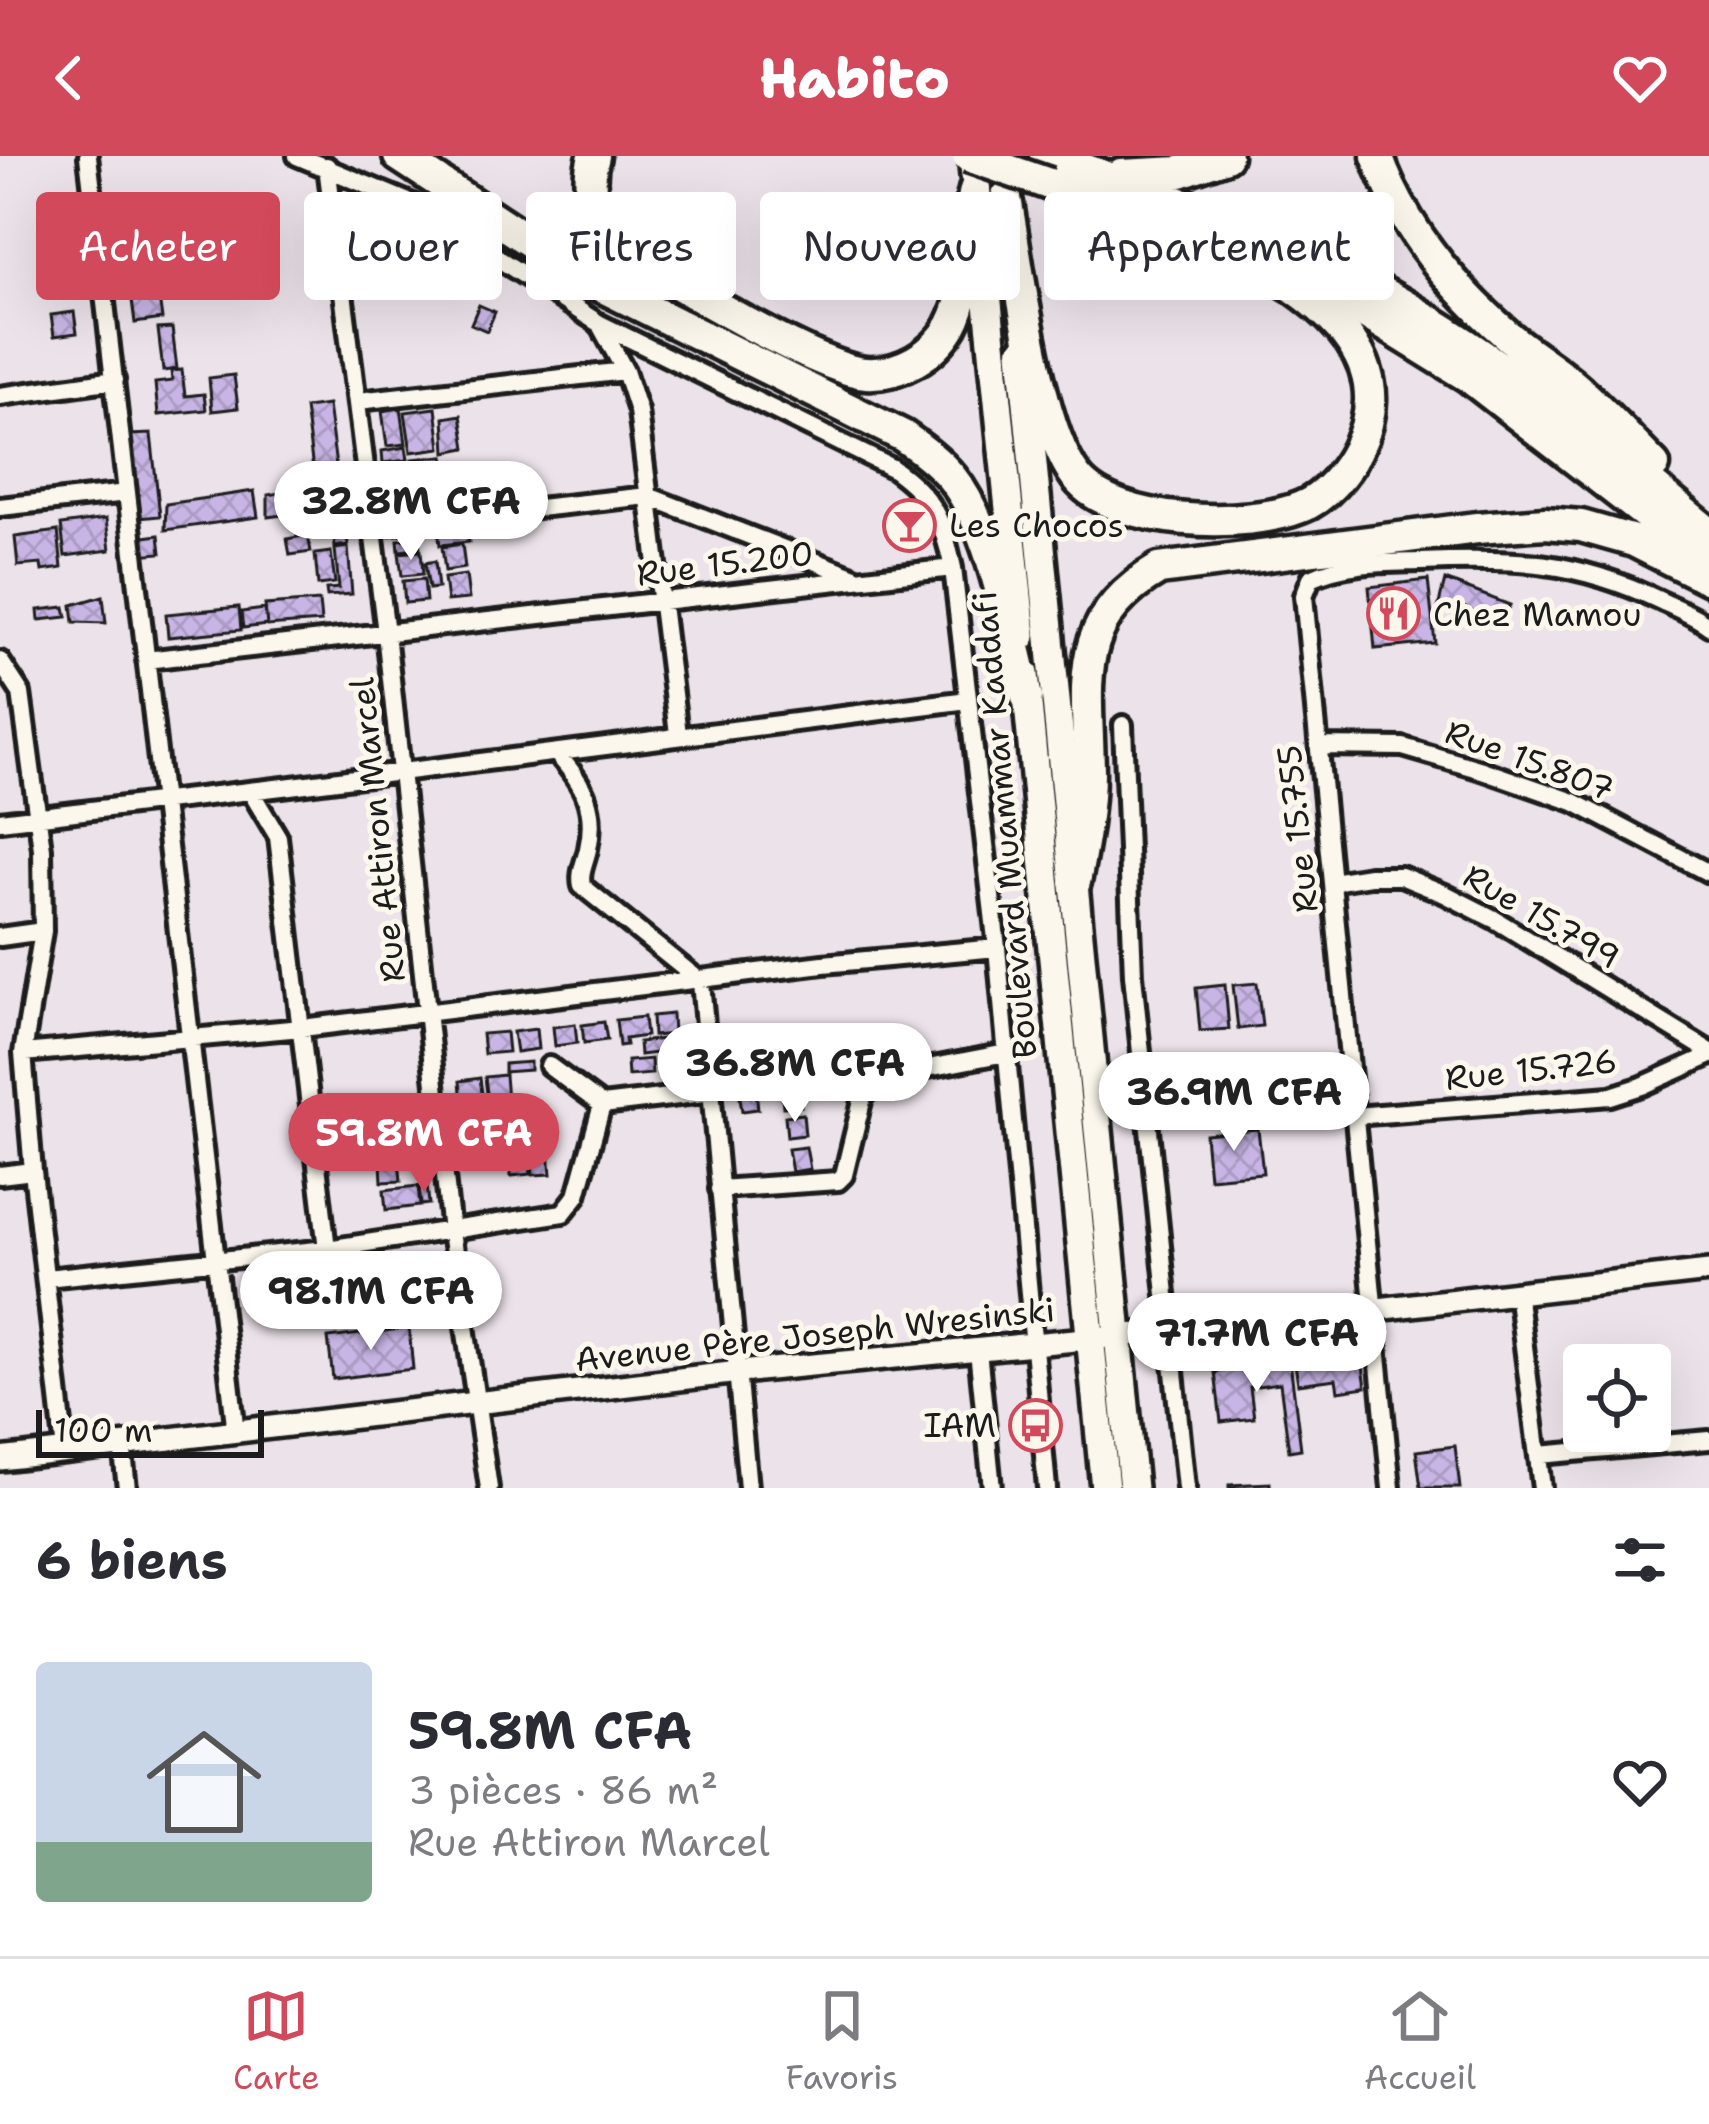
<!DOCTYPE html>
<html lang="fr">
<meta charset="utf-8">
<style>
:root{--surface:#fff;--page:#f2f2f3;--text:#2b2b33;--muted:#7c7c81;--line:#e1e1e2;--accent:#d1495b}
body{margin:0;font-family:"Shantell Sans",sans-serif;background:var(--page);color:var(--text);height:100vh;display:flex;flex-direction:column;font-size:45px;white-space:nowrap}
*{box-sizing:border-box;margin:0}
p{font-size:39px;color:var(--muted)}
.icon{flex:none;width:66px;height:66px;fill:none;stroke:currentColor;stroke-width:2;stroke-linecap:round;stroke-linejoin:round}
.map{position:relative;height:1332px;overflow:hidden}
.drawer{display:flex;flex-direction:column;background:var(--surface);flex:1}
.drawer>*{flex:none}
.guide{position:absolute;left:36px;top:36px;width:1638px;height:108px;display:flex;gap:24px}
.buttons{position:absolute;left:1563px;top:1188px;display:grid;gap:24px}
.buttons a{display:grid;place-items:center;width:108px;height:108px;border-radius:12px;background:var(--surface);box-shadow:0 12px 48px #0002;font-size:60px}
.scale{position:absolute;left:36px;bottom:30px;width:228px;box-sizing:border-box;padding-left:12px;border:6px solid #1c1c1c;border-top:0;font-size:33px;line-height:42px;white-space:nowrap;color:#1c1c1c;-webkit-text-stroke:9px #fbf7ec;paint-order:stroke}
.price{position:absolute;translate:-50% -102px;padding:0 27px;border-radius:42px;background:#fff;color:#222;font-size:39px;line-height:78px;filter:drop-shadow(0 3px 6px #0008)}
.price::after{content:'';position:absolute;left:50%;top:72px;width:36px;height:27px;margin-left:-18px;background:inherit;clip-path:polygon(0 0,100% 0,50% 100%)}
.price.current{background:var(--accent);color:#fff}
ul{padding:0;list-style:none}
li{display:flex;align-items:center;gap:36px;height:300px;padding:0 36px}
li+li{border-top:3px solid var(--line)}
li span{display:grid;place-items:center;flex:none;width:336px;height:240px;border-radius:12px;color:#555}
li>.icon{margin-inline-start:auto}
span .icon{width:144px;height:144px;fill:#fffc;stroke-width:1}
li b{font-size:51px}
h2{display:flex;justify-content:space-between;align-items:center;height:144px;padding:0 36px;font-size:51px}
.tag{padding:0 42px;border-radius:12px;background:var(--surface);box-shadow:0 12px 48px #0002;font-size:42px;line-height:108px}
.tag.current{background:var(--accent);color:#fff}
header{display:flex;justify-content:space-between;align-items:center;height:156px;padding:0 36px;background:var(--accent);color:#fff;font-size:54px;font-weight:800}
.menu{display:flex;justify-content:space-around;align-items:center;height:168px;border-top:3px solid var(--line);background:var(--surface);font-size:33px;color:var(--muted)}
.menu a{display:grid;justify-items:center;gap:6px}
.menu .current{color:var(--accent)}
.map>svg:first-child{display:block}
.building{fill:url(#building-cross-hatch);stroke:#1c1c1c;stroke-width:3}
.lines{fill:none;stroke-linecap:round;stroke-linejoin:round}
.minor-casing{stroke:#1c1c1c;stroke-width:26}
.tertiary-casing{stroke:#1c1c1c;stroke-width:30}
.primary-casing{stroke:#1c1c1c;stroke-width:36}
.trunk-casing{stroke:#1c1c1c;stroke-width:39}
.minor{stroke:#fbf7ec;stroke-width:16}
.tertiary{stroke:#fbf7ec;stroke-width:21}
.primary{stroke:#fbf7ec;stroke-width:27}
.trunk{stroke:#fbf7ec;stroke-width:30}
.trunk-bridge-casing{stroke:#1c1c1c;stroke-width:39;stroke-linecap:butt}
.trunk-bridge{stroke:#fbf7ec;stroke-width:30}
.labels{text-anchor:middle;stroke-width:10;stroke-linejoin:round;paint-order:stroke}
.poi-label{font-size:33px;fill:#1c1c1c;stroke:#fbf7ec;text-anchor:start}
.street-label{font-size:33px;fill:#1c1c1c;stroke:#fbf7ec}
</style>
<header><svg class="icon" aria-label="back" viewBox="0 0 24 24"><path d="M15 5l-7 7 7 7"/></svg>Habito<svg class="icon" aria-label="heart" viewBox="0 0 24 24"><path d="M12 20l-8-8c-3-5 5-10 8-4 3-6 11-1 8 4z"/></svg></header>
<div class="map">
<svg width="1709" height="1332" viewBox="0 0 1709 1332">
<defs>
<pattern id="building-cross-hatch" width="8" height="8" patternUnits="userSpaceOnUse" patternTransform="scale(3)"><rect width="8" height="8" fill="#c8b5e5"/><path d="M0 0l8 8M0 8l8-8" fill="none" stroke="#ab9bc4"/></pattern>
</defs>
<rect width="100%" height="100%" fill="#ece3ea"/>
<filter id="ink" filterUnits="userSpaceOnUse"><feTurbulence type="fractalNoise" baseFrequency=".00833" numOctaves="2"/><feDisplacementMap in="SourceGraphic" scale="24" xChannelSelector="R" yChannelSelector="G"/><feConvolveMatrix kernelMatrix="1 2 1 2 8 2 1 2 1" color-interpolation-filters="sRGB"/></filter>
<g filter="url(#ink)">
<path class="building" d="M377 47 396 54 393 63 374 56Z
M362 64 364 82 351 84 349 66Z
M429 79 431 105 399 106 398 81Z
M364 83H397L398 106 365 107Z
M450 88 451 103 435 104 434 89Z
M159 141 162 163 135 167 132 144Z
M479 149 495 156 487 175 471 168Z
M74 156 77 177 54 180 51 159Z
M172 172 177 213 163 215 158 173Z
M182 214 185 240 204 238 206 254 158 259 155 227 172 225 171 215Z
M234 219 238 252 212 255 209 222Z
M328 249 337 318 314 321 305 252Z
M401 252 406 288 387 290 382 255Z
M436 252 441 292 411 296 405 256Z
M461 259 466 292 446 296 444 262Z
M151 278 160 360 138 362 129 279Z
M406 291 408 304 383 307 382 295Z
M444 300 448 336 416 340 412 303Z
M383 310 386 338 373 339 370 312Z
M407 314 410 337 392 339 389 317Z
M341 323 344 348 328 350 327 344 315 345 313 326Z
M313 325 315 343 290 346 287 329Z
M254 335 258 361 165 374 166 348Z
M280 337V341L288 339 290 358 268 361V339Z
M407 348 409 357 390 360 389 351Z
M106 363 110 394 65 400 61 369Z
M346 366 348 389 335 391 333 367Z
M467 369 469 386 440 389 438 373Z
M58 375 62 412 42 415 41 408 18 410 15 381Z
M159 379 161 397 138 399 136 382Z
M308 379 311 396 290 399 287 383Z
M419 382 420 393 399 395 398 384Z
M462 388 465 412 445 415 442 391Z
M348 391 352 438 327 440 326 433 339 432 335 393Z
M421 395 423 418 402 420 399 397Z
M331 396 335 427 318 429 315 398Z
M435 405 438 432 429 433 425 407Z
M466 419 469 443 447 445 444 422Z
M424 423 426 445 405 447 403 425Z
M1428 424 1435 487 1375 493 1369 431Z
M1445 424 1510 449 1499 468 1459 449 1453 458 1438 452Z
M103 440 106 467 74 466 72 449Z
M319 445 321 466 267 470 265 449Z
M65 451 67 461 39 464 38 454Z
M239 451 241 474 168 481 166 458Z
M265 453 267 469 243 472 241 456Z
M1257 827 1262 870 1238 873 1233 829Z
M1225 829 1229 873 1200 875 1196 832Z
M672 858 673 878 653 880 652 860Z
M644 861 646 880 625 883 626 889 619 890 616 864Z
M604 866 607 884 584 887 582 869Z
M575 868 577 887 555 890 553 871Z
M536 873 538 893 516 896 513 876Z
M506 876 508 896 484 898 482 878Z
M663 883 664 896 640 899 639 886Z
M675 901 676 917 658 918 657 902Z
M651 903 652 918 628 920 627 905Z
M530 906V914L504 916V908Z
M505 919 507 944 488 946 485 921Z
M480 922 483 945 462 947 460 925Z
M799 927 801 950 783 951 781 929Z
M756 933 758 953 742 955 739 934Z
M370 943 375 983 360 985 356 945Z
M413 946 416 977 401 979 397 948Z
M386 952 389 982 377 983 374 953Z
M803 958 805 979 787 981 785 960Z
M527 959 530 981 512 983 509 961Z
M1258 973 1263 1017 1209 1022 1205 978Z
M548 983 551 1018 533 1019 530 985Z
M528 990 531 1018 511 1020 508 992Z
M806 991 810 1013 792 1016 788 993Z
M399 1004 401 1025 382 1026 381 1006Z
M427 1029 429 1048 421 1049 419 1030Z
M418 1030 420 1050 386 1054 384 1034Z
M409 1172 413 1213 333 1223 328 1182Z
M1361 1197 1366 1231 1338 1235 1336 1223 1298 1228 1295 1207Z
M1290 1206 1301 1293 1289 1295 1280 1227 1250 1231 1254 1262 1221 1266 1215 1216Z
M1455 1290 1460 1332H1421L1416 1295Z
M1270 1327V1332H1229V1329Z"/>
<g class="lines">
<defs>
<path id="minor" d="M88 0 236 1277
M297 0 413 48 600 168 892 312C934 342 942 363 953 412L997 792 1047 1332
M327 10 386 477 451 1076 489 1332
M342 127 461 110 482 92
M600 169 625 215 638 255 678 578
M0 240 115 224
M358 245 625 215
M0 351 127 337
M373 370 648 340 853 420
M146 504 953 412
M0 505 21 537 42 693 43 775 23 897 33 1015 65 1295
M1123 569 1133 819 1186 1332
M1319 590 1403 591 1482 614 1574 646 1709 717
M557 598C584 628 597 652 588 693 585 707 579 716 582 730L701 826 748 1332
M251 636 278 681 327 1093
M0 665C323 627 646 586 968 544
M1332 726 1370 720H1401L1445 738 1494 763 1709 895
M0 781 43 775
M23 897 302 872 823 808 997 792
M602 949 712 936
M1354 960 1611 940 1642 930 1709 900
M0 1019 33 1015
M719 1033 838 1025 844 1019 863 941 881 921 1006 897
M46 1122 327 1093 563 1057 577 1039 602 949 549 910
M1517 1135 1542 1332
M978 1194 992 1332
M122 1288 127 1332
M1539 1299 1709 1284
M1391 1332 1304 440 1311 422C1345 406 1384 407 1421 406 1513 402 1575 404 1659 444 1676 452 1694 459 1709 470"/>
<path id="tertiary" d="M0 1303 739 1216 1264 1166 1709 1115"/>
<path id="primary" d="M973 0 1022 480
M1022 196 1133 1332
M1025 518 1105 1332"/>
<path id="trunk" d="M399 0 587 123 903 280C920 292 938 305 952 322 993 373 1010 477 1027 541
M594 0C584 35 596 66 620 92 663 121 822 215 866 217 900 219 934 199 951 170 973 130 964 77 975 34
M1045 0C1155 37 1265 74 1368 129 1492 195 1601 288 1709 377
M1377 0C1402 71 1451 130 1507 179 1531 200 1559 215 1581 236 1607 259 1630 285 1654 309
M1121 19 1180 16 1226 0
M1049 28 1251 103
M1006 42C1019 112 1036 269 1077 322 1115 370 1248 373 1301 351 1325 342 1346 316 1357 294 1406 196 1307 135 1234 95
M1312 130 1351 148 1469 221 1709 407
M1075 726C1082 690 1089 653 1089 616 1088 527 1070 465 1159 413L1477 372 1545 367 1581 370 1634 385 1709 423"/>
</defs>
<use href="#minor" class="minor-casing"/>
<use href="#tertiary" class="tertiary-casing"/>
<use href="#primary" class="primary-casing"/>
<use href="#trunk" class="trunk-casing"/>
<use href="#minor" class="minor"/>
<use href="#tertiary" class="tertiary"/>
<use href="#primary" class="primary"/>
<use href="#trunk" class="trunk"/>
<defs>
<path id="trunk-bridge" d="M968 0 1049 28"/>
</defs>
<use href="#trunk-bridge" class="trunk-bridge-casing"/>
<use href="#trunk-bridge" class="trunk-bridge"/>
</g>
</g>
<defs>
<symbol id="bar-ring" viewBox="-11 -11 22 22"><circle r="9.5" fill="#fbf7ec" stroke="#d1495b" stroke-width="1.5"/><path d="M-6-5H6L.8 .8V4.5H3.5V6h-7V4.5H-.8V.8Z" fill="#d1495b"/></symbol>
<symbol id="restaurant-ring" viewBox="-11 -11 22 22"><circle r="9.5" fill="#fbf7ec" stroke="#d1495b" stroke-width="1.5"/><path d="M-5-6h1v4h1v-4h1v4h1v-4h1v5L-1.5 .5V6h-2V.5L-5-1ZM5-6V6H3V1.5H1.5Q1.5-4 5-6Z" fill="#d1495b"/></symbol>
<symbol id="bus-ring" viewBox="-11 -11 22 22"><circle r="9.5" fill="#fbf7ec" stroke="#d1495b" stroke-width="1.5"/><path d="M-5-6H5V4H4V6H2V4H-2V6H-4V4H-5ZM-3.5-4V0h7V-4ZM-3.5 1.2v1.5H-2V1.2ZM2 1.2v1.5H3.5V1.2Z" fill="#d1495b"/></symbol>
</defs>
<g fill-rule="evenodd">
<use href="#bar-ring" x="880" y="340" width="59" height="59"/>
<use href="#restaurant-ring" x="1364" y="428" width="59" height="59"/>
<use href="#bus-ring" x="1006" y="1240" width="59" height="59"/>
</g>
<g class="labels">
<g class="poi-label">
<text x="949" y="381">Les Chocos</text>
<text x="1433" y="470">Chez Mamou</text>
<text x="996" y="1281" text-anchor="end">IAM</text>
</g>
<g class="street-label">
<text transform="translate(725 407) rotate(-7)" y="12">Rue 15.200</text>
<text transform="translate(1530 604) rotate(20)" y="12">Rue 15.807</text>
<text transform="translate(1004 669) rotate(-95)" y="12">Boulevard Muammar Kaddafi</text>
<text transform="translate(1297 673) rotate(-96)" y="12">Rue 15.755</text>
<text transform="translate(377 674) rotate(-96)" y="12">Rue Attiron Marcel</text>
<text transform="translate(1542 760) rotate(30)" y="12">Rue 15.799</text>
<text transform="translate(1531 913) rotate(-6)" y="12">Rue 15.726</text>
<text transform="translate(815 1178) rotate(-6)" y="12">Avenue Père Joseph Wresinski</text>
</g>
</g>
</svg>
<div class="buttons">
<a><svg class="icon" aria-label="locate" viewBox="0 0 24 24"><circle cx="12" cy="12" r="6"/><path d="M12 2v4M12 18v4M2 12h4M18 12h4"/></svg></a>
</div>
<div class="scale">100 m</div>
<b class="price" style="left:411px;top:407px">32.8M CFA</b>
<b class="price" style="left:795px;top:969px">36.8M CFA</b>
<b class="price" style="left:1234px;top:998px">36.9M CFA</b>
<b class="price current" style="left:424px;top:1039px">59.8M CFA</b>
<b class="price" style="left:371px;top:1197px">98.1M CFA</b>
<b class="price" style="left:1257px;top:1239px">71.7M CFA</b>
<div class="guide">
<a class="tag current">Acheter</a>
<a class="tag">Louer</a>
<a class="tag">Filtres</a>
<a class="tag">Nouveau</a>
<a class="tag">Appartement</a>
</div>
</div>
<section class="drawer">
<h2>6 biens<svg class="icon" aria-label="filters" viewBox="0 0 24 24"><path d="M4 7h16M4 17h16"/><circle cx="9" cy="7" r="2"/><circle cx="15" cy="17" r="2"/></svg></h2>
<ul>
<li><span style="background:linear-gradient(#c9d6e8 75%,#7fa58c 0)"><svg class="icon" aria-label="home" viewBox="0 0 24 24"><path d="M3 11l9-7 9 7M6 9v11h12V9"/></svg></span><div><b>59.8M CFA</b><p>3 pièces · 86 m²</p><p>Rue Attiron Marcel</p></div><svg class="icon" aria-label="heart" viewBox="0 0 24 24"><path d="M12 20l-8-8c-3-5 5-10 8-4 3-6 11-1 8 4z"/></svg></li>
</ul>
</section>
<nav class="menu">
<a class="current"><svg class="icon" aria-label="map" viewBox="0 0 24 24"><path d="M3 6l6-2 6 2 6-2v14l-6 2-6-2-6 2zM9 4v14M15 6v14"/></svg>Carte</a>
<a><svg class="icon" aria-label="saved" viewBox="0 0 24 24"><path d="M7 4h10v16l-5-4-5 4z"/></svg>Favoris</a>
<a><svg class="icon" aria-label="home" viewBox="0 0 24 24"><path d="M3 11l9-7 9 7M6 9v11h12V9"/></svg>Accueil</a>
</nav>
